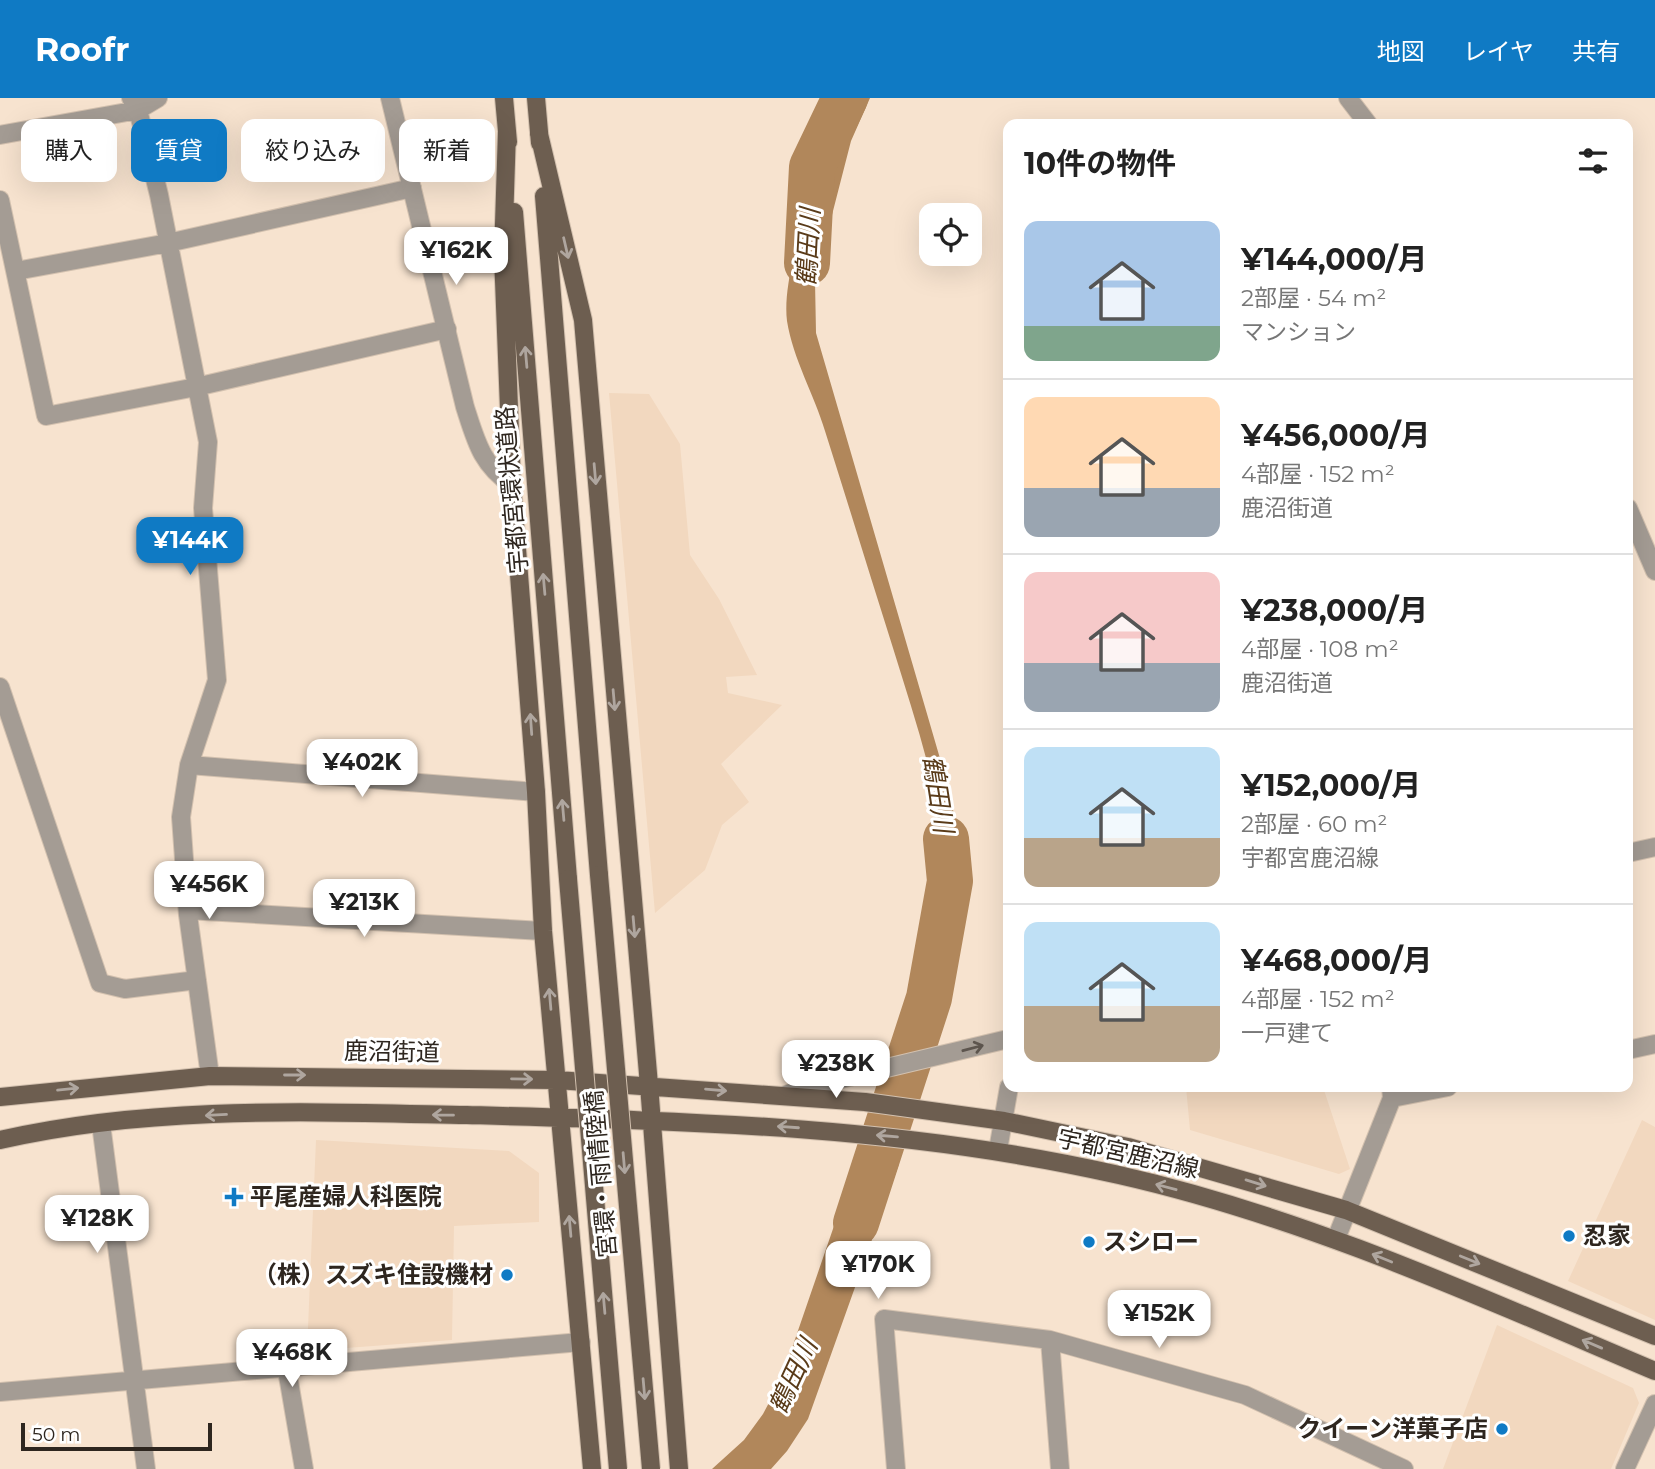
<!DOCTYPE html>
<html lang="ja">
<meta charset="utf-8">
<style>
:root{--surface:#fff;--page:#f2f2f2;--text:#222;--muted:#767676;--line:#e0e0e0;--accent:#0f7ac4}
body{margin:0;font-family:Montserrat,"Noto Sans JP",sans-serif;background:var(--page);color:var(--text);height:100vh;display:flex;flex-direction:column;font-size:26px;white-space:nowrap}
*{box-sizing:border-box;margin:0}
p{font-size:23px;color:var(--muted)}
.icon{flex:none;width:38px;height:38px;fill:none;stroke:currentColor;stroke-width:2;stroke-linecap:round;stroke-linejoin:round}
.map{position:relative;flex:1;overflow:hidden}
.panel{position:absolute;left:1003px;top:21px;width:630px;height:973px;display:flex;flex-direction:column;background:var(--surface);border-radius:14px;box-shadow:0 7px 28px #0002}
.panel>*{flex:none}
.hud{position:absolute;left:21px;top:21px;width:665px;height:63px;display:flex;gap:14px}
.fabs{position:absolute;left:919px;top:105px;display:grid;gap:14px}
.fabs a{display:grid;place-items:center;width:63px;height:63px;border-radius:14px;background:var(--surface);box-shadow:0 7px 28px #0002;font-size:35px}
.scale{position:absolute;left:21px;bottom:18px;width:191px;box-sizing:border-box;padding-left:7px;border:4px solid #2e261f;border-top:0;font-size:19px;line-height:24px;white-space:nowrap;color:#2e261f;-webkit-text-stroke:5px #fff;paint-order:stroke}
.price{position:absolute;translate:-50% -60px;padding:0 16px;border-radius:14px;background:#fff;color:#222;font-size:23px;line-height:46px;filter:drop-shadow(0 2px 4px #0008)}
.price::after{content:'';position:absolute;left:50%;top:42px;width:21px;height:16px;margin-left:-10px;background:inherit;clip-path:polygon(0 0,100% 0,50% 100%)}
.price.active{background:var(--accent);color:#fff}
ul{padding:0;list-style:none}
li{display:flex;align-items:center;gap:21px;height:175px;padding:0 21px}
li+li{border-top:2px solid var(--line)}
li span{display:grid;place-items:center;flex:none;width:196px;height:140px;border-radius:14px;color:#555}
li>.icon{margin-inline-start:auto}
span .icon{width:84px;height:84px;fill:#fffc;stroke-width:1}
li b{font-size:30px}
h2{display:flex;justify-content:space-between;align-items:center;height:84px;padding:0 21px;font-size:30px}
.pill{padding:0 24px;border-radius:14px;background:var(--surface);box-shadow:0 7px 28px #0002;font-size:24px;line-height:63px}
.pill.active{background:var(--accent);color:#fff}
header{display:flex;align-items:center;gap:42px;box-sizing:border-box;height:98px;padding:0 35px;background:var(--accent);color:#fff}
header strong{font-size:33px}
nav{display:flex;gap:38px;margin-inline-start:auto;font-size:24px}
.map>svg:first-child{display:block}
.built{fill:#f2d8bf}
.water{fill:#b1875b}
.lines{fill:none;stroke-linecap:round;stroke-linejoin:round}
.river{stroke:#b1875b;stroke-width:46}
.minor-casing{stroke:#d3c1af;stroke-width:20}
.tertiary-casing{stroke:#d3c1af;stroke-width:20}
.primary-casing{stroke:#d3c1af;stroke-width:20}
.minor{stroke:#a49c94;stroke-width:18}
.tertiary{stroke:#a49c94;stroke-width:18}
.primary{stroke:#6d5e50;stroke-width:18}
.primary-bridge-casing{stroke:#d3c1af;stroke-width:20;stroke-linecap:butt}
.primary-bridge{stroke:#6d5e50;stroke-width:18}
.oneway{stroke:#afa69f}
.oneway2{stroke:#5d554e}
.poi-dot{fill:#0f7ac4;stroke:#fff;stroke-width:2.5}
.labels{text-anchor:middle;stroke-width:6;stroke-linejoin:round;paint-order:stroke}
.street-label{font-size:24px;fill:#2e261f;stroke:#fff}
.poi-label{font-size:24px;font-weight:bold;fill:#2e261f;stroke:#fff;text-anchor:start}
.water-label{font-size:26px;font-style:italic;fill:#5a3b19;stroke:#fff}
</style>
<header>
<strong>Roofr</strong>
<nav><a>地図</a><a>レイヤ</a><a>共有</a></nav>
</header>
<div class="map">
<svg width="1655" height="1371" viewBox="0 0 1655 1371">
<rect width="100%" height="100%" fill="#f7e3cf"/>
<path class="built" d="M609 295 649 296 680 346 690 457 719 501 757 577 726 579 728 595 782 607 721 666 749 704 722 727 705 772 655 815Z
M1186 989H1323L1350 1071 1339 1076 1190 1032Z
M1642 1022 1655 1029V1222L1568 1183Z
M316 1042 509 1053 539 1075V1124L454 1128 452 1242 307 1253Z
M1497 1227 1633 1290 1639 1305 1611 1371H1443Z"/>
<path class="water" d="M849 0H870L851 43 815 183 816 235 946 681C950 699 955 717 957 735 967 803 949 873 932 939L906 944C917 918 934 889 940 861 962 754 924 651 893 550 870 478 848 405 825 333 814 296 793 261 787 223 780 167 828 53 849 0Z
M856 1064 899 1066 808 1321 787 1353 771 1371H712L744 1342 763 1316 781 1282Z"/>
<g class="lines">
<path class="river" d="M807 165 812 69 845 0
M856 1125 929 900 950 783 946 741"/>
<defs>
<path id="minor" d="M131 0 138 12 159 97 208 344 203 410 217 582 189 667 181 719 188 817 210 978
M1348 0 1368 26
M0 37 138 12 158 0
M0 102 46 318 196 289 447 231
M16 173 168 145 412 90
M1628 410 1655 473
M0 589 100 885 125 891 197 882
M189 667 536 694
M188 812 543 833
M1628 952 1655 946
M1392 1000 1448 989
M101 1026 146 1371
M998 1052 1009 989
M1336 1141 1392 1000 1391 989
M287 1272 304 1371
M0 1294 581 1244
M896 1371 884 1221 1050 1242
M1060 1371 1050 1242 1245 1297 1404 1371
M1625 1371 1655 1306"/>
<path id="tertiary" d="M390 0 465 309C476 343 481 366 512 387
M1628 755 1655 749
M783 998 807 989 1008 941"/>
<path id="primary" d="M504 0 508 44
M536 0 540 45
M507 33 503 157 512 387 536 694 543 833 592 1371
M539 36 583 222 649 987 679 1371
M544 98 599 777
M514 114 568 781
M0 999 210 978 557 982 865 1004 1004 1023 1128 1049 1346 1112 1655 1238
M0 1042C152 1007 312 1014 467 1017 687 1023 904 1028 1119 1077 1305 1119 1480 1199 1655 1273"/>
</defs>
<use href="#minor" class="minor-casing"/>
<use href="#tertiary" class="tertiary-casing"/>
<use href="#primary" class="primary-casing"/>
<use href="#minor" class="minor"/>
<use href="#tertiary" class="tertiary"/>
<use href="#primary" class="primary"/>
<defs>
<path id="primary-bridge" d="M599 777 651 1371
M568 781 618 1371"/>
</defs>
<use href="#primary-bridge" class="primary-bridge-casing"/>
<use href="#primary-bridge" class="primary-bridge"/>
</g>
<defs><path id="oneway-shaft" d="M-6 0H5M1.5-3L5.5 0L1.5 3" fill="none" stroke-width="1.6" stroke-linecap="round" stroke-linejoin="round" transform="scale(1.75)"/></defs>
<g class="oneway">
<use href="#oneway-shaft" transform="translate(566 150) rotate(77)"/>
<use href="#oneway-shaft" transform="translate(526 259) rotate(-95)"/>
<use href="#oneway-shaft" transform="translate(595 376) rotate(85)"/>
<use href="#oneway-shaft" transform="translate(544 486) rotate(-95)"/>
<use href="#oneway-shaft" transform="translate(614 602) rotate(85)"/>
<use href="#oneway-shaft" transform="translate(531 626) rotate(-94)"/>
<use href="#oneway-shaft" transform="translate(563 712) rotate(-95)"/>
<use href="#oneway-shaft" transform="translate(634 829) rotate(85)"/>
<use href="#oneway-shaft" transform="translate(550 901) rotate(-95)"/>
<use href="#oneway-shaft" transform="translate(295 977)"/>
<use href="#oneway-shaft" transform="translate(522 981) rotate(1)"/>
<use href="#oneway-shaft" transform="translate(68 991) rotate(-6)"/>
<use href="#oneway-shaft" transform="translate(716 992) rotate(5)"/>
<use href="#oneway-shaft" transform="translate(216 1017) rotate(177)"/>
<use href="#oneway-shaft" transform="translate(443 1017) rotate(-179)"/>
<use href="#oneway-shaft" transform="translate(788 1029) rotate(-176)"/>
<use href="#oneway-shaft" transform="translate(887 1038) rotate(-175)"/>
<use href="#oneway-shaft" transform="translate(624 1065) rotate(85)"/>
<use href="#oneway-shaft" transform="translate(1256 1085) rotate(17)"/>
<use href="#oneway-shaft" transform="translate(1166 1089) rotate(-165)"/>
<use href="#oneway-shaft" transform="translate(570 1128) rotate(-95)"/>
<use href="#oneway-shaft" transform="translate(1382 1160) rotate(-158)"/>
<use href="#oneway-shaft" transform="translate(1470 1162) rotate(22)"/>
<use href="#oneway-shaft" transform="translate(604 1205) rotate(-95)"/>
<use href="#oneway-shaft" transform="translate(1592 1246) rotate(-157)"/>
<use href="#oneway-shaft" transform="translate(644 1291) rotate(85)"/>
</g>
<use class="oneway2" href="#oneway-shaft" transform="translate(973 950) rotate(-15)"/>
<g class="poi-dot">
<path d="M230.5 1088.5h7v7h7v7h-7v7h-7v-7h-7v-7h7z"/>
<circle cx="1569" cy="1138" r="7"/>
<circle cx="1089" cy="1144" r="7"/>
<circle cx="507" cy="1177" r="7"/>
<circle cx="1502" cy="1331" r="7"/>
</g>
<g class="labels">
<g class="street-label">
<text transform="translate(512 392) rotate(-95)" y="8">宇都宮環状道路</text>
<text transform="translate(392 954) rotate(1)" y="8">鹿沼街道</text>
<text transform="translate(1128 1056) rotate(13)" y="8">宇都宮鹿沼線</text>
<text transform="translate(601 1076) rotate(-95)" y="8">宮環・雨情陸橋</text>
</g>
<g class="poi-label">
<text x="250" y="1107">平尾産婦人科医院</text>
<text x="1583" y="1146">忍家</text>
<text x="1103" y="1152">スシロー</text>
<text x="493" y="1185" text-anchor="end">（株）スズキ住設機材</text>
<text x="1488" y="1339" text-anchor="end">クイーン洋菓子店</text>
</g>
<g class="water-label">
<text transform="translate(808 149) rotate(-87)" y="9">鶴田川</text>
<text transform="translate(938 696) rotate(81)" y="9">鶴田川</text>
<text transform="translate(793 1278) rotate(-65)" y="9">鶴田川</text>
</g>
</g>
</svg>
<div class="fabs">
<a><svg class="icon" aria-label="locate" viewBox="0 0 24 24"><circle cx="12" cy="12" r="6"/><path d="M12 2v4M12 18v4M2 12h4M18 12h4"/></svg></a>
</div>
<div class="scale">50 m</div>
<b class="price" style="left:456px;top:189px">¥162K</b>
<b class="price active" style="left:190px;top:479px">¥144K</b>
<b class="price" style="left:362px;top:701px">¥402K</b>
<b class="price" style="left:209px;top:823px">¥456K</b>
<b class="price" style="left:364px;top:841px">¥213K</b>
<b class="price" style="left:836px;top:1002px">¥238K</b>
<b class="price" style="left:97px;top:1157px">¥128K</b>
<b class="price" style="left:878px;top:1203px">¥170K</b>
<b class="price" style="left:1159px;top:1252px">¥152K</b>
<b class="price" style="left:292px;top:1291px">¥468K</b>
<div class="hud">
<a class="pill">購入</a>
<a class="pill active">賃貸</a>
<a class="pill">絞り込み</a>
<a class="pill">新着</a>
</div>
<section class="panel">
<h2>10件の物件<svg class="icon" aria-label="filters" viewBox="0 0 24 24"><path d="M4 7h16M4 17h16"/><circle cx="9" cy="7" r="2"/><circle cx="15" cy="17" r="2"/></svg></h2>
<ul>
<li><span style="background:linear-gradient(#a9c7e8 75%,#7fa58c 0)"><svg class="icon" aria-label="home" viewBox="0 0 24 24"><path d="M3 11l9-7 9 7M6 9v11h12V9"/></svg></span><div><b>¥144,000/月</b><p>2部屋 · 54 m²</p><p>マンション</p></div></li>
<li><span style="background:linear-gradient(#ffd9b3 65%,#9aa5b1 0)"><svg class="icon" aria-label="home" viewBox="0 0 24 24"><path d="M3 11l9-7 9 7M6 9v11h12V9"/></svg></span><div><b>¥456,000/月</b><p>4部屋 · 152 m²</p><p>鹿沼街道</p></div></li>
<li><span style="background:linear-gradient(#f6c9c9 65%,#9aa5b1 0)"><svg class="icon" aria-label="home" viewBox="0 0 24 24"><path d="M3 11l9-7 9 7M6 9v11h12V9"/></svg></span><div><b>¥238,000/月</b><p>4部屋 · 108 m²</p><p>鹿沼街道</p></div></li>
<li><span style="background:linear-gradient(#bfe0f5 65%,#b9a48a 0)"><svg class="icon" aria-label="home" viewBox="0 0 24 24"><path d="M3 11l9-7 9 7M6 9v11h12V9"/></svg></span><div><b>¥152,000/月</b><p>2部屋 · 60 m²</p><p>宇都宮鹿沼線</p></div></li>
<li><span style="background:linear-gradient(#bfe0f5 60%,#b9a48a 0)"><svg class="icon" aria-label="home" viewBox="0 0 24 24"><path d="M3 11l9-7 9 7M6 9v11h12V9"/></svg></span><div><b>¥468,000/月</b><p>4部屋 · 152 m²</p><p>一戸建て</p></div></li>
</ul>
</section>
</div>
